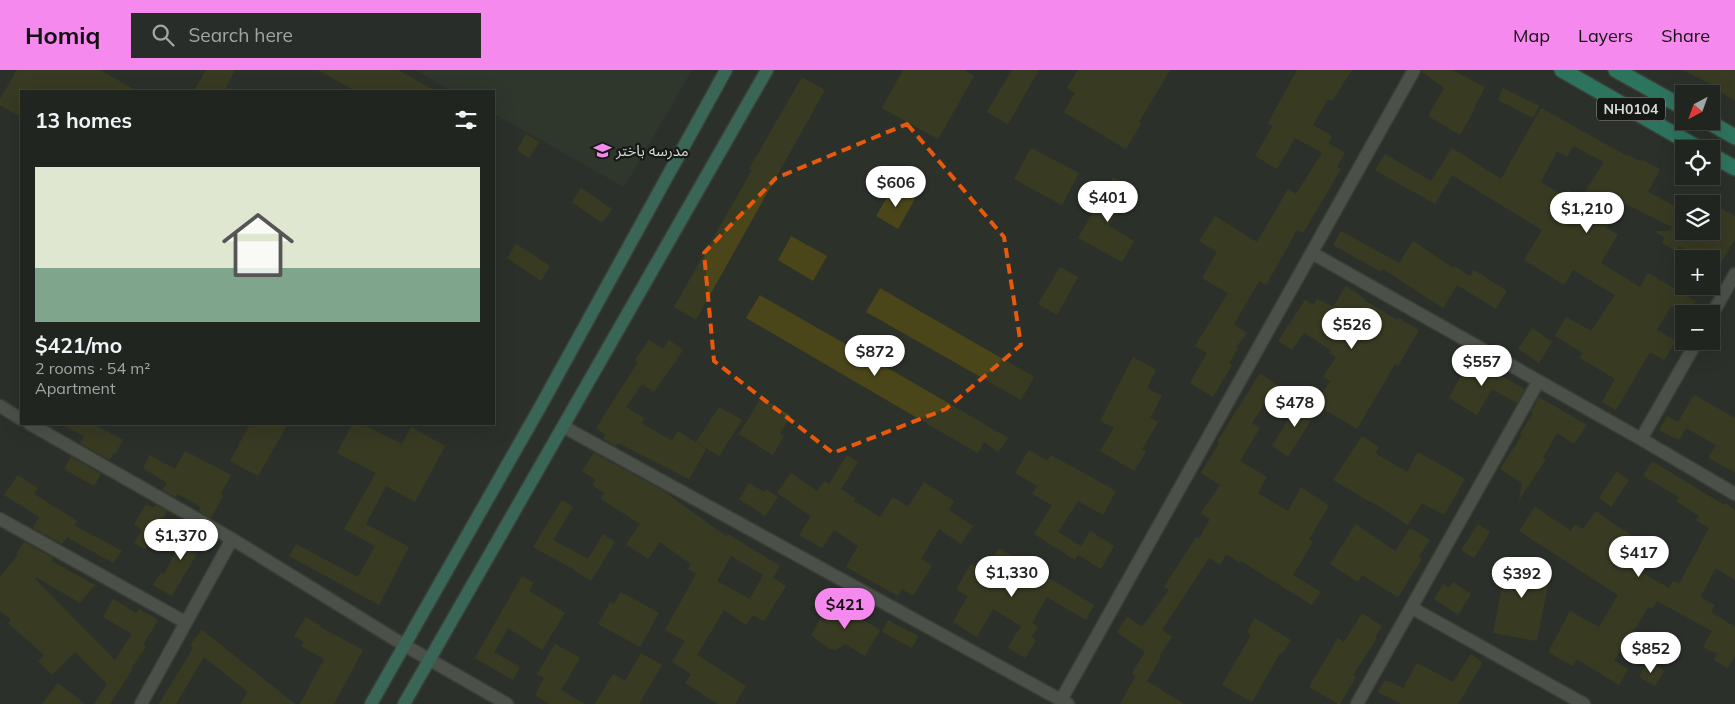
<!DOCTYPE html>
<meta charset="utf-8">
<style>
:root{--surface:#212520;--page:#292d29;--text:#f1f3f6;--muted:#a2a5a5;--line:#3e423e;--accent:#f589ee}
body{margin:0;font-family:Mulish,"Noto Sans Arabic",sans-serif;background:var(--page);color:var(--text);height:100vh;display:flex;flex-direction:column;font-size:19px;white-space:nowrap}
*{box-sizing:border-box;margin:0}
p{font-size:16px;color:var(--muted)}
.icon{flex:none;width:28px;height:28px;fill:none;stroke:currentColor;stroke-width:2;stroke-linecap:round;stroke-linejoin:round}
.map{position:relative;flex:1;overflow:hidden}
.sheet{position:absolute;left:20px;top:20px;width:475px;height:335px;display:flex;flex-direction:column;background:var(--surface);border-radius:0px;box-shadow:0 5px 20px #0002,0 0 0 1px var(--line)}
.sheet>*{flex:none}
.needle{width:32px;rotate:221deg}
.buttons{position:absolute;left:1675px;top:15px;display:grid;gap:10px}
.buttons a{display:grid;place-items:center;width:45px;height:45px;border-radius:0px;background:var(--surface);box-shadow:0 5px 20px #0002,0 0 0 1px var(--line);font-size:25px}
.price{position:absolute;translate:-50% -42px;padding:0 11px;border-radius:18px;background:#fff;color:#222;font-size:16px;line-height:32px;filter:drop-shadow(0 1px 2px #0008)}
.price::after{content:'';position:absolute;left:50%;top:30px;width:15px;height:11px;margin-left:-8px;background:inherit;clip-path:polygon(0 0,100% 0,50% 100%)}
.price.active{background:var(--accent);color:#111}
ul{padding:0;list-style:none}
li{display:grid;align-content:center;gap:10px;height:265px;padding:0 15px}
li+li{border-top:1px solid var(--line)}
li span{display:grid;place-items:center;height:155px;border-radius:0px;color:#555}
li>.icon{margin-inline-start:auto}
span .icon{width:90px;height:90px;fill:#fffc;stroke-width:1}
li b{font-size:21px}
h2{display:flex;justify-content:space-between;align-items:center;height:60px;padding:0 15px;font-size:21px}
header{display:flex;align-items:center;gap:30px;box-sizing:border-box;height:70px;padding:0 25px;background:var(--accent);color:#111}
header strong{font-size:24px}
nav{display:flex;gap:28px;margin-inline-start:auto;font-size:18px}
.search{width:350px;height:45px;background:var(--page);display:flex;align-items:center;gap:12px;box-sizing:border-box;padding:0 18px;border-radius:0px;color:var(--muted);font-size:19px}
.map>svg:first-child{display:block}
.built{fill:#333c2f}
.building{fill:#4a4619;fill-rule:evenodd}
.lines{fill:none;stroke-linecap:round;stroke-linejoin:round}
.minor-casing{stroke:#4b4f49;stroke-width:15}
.major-casing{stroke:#4b4f49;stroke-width:15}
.highway-casing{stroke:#4b4f49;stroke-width:18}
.minor{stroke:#72786f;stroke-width:12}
.major{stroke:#4aa78c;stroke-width:12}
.highway{stroke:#2fc69f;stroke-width:15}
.marked{fill:none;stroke:#e8590c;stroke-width:4;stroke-dasharray:10 6;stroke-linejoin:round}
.labels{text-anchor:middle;stroke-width:4.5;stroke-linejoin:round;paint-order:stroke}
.shield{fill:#161815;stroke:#9c9f9b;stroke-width:1}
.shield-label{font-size:14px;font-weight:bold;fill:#d5d9d4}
.poi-label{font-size:15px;fill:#d5d9d4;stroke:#161815;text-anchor:start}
</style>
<header>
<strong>Homiq</strong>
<div class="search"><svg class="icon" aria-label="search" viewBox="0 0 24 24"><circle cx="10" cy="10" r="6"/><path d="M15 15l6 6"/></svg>Search here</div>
<nav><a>Map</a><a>Layers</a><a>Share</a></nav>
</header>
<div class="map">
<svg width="1735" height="634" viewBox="0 0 1735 634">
<rect width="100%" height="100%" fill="#2c312a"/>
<path class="built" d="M415 0H692L624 117 494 44V21H453Z"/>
<path class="building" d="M17 0H100L137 21H21V47L0 35V29Z
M206 0H235L224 21H194Z
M318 0H398L435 21H356Z
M903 0H964L974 6 938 69 882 38Z
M1012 0H1039L1008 54 987 42Z
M1078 0H1170L1139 52 1141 54 1126 79 1064 42 1075 23 1067 18Z
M1297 0H1352L1332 31 1328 29 1313 55 1332 66 1323 82 1328 73 1345 83 1337 97 1341 99 1303 163 1297 160 1266 215 1259 211 1234 254 1247 263 1236 277 1238 278 1229 293 1232 295 1213 327 1190 313 1207 283 1195 276 1228 223 1202 208 1217 182 1199 171 1215 146 1257 172 1288 119 1296 124 1322 83 1295 68 1277 99 1255 86 1273 56 1268 53Z
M1422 0H1452L1485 17 1474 38 1475 39 1460 65 1428 46 1444 18 1422 2Z
M1683 0H1735V31L1717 20 1719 18Z
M802 7 825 20 696 250 674 237 752 100 749 99Z
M1503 18 1539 36 1533 48 1498 30Z
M1541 38 1627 86 1628 85 1641 91 1642 90 1660 99 1648 122 1683 140 1684 138V161H1711V133L1735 146V169L1718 198 1711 194V189H1702L1679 176 1676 181 1662 173 1665 168 1654 161H1669L1672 157 1622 132 1606 158 1618 164 1601 193 1640 217 1648 203 1696 231 1689 244H1684L1671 236 1657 260 1676 271 1664 290 1650 282 1616 340 1602 332 1615 309 1580 288 1583 283 1555 266 1566 247 1591 261 1615 225 1573 200 1564 215 1524 190 1542 160 1452 105 1435 134 1375 100 1385 84 1431 111 1452 78 1501 109ZM1573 76 1604 92 1581 128 1568 119 1564 126 1541 112 1557 81 1567 87Z
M526 64 539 72 529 88 517 80Z
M1031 78 1079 103 1062 135 1014 109Z
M1113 107 1131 117 1109 156 1134 171 1122 192 1078 168Z
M893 117 915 129 898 159 876 146Z
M581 118 612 139 602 153 572 132Z
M1341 161 1399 193 1413 171 1453 198 1454 196 1470 206 1474 200 1507 221 1496 239 1457 215 1443 238 1383 199 1381 202 1333 175Z
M791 166 827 186 813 211 778 190Z
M516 174 550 196 541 211 507 188Z
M1060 197 1078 207 1057 245 1038 234Z
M1346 216 1365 229 1364 230 1397 250 1398 248 1419 260 1398 296 1395 294 1357 359 1315 334 1330 311 1323 307 1336 287 1329 283 1331 280 1304 263 1292 280 1278 271 1305 230 1314 235 1317 229 1333 237Z
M880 218 1034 307 1021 330 866 242Z
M760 225 919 316 1008 368 998 382 984 372 978 383 912 345 746 248Z
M1532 258 1552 272 1539 293 1518 279Z
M649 270 663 279 669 270 683 280 654 322 642 314 626 337 644 348 641 353 672 371 678 361 706 379 689 409 618 373 616 376 603 369 606 365 596 358 638 292 635 290Z
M1133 287 1156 300 1147 318 1162 326 1150 348 1158 352 1142 379 1146 382 1134 401 1100 381 1114 358 1100 351Z
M1470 289 1525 319 1517 333 1492 319 1477 345 1449 328Z
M1260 303 1277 315 1252 353 1260 358 1240 391 1267 407 1258 423 1288 441 1301 417 1329 436 1309 469 1313 472 1293 505 1321 522 1312 535 1241 491 1240 493 1226 484 1220 495 1209 488 1162 560 1172 567 1159 586 1161 587 1147 611 1184 634H1120L1136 606 1132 603 1145 582 1117 562 1127 547 1142 557 1169 520 1164 517 1196 467 1199 468 1210 449 1201 443 1220 415 1201 403 1219 373 1217 372Z
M1694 325 1735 348V402L1708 388 1716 375 1686 358 1679 370 1659 360 1667 346 1678 352Z
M1539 327 1587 355 1574 374 1557 363 1543 388 1546 389 1519 430 1522 412V413L1500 399 1522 365 1520 364 1533 343 1531 342Z
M761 328 791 346 780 363 784 366 773 385 739 364Z
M1301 329 1318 339 1288 387 1272 376Z
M719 337 742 350 719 386 696 372Z
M59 354H93L123 370 116 383 114 382 110 390 80 373 84 366Z
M250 354H288L258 406 230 391Z
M352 354H362L402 374 411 357 445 376 415 432 386 416 366 454 409 477 379 535 289 486 296 474 358 507 375 476 344 459 376 403 337 383Z
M1362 366 1379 377 1375 383 1407 402 1418 382 1465 409 1444 445 1422 433 1408 455 1372 432V433L1333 410Z
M1029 380 1047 391 1051 385 1116 421 1103 445 1078 431 1058 462 1081 476 1090 461 1114 476 1101 499 1078 485 1075 490 1034 464 1052 435 1032 424 1037 416 1015 403Z
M185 381 231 405 221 424 223 426 211 448 199 441 201 437 178 424 175 427 163 420 167 413 143 398 150 385 175 399Z
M594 383 662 420 727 467 728 464 780 496 773 508 786 516 764 551 753 545 746 555 724 540 697 585 746 616 735 634H718L685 613 691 604 672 592 685 571 665 560 696 504 688 499 691 494 660 472 648 489 626 474 640 454 601 429 604 423 592 415 596 410 582 401ZM731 486 763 505 750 529 717 511Z
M847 385 858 392 841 419 855 428 854 431 880 447 893 427 908 437 924 412 954 431 949 440 973 456 961 474 939 459 921 489 932 496 913 526 902 519 898 526 846 497 858 476 834 460 822 478 799 465 811 446 777 423 791 403 817 421 825 411 829 414Z
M71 387 101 404 94 416 64 399Z
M1652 391 1724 435 1725 433 1735 440V510L1716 498 1700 527 1715 535 1711 542 1735 557V586L1728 598 1714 590 1717 584 1703 577 1712 561 1657 531 1652 539 1648 537 1635 559 1634 558 1614 591 1628 599 1619 615 1577 589 1573 596 1548 582 1570 541 1599 557 1618 525 1519 461 1535 437 1571 461 1575 454 1583 459 1596 441 1611 452 1655 480 1641 502 1669 518 1673 511 1679 514 1709 458 1696 450 1699 446 1676 431 1679 427 1643 406Z
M1617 401 1629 410 1611 437 1599 428Z
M18 405 38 418 34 424 77 451 74 455 122 481 113 493 67 467 62 474 33 458 39 447 4 425Z
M749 413 764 422 766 419 778 427 765 446 739 429Z
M562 430 573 437 553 470 588 489 603 464 615 472 591 511 575 501V500L533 477Z
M146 434 153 438 155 435 167 441 145 479 134 473 142 460 134 454Z
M1356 454 1395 481 1410 458 1430 470 1419 487 1422 489 1398 527 1362 505 1358 512 1330 494Z
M1478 454 1490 462 1474 488 1461 480Z
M190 455 208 465 172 526 153 515 161 503 164 504Z
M24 472 53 488 51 491 95 515 80 533 36 507 35 509 115 590 132 564 103 547 113 529 136 543 139 539 158 550 143 575 146 577 131 599 132 600 110 634H94L107 614 75 582 52 605 38 591 44 585 8 553 11 550 0 541V507L18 485 16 484Z
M999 478 1094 535 1086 550 1047 527 1032 553 1038 557 1031 567 1036 570 1025 588 1008 577 1021 556 993 539 977 567 953 552 968 526 956 519 971 494 983 501Z
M1508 487 1552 495 1537 571 1493 563Z
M522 506 533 513 529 521 565 543 542 580 508 558 494 582 520 597 513 610 475 588Z
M1453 512 1471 524 1458 545 1434 529 1443 514 1449 518Z
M621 522 659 543 640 577 598 554 610 532 614 534Z
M831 531 880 560 865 586 845 574 836 580 830 579 811 565Z
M1362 543 1382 556 1375 567 1377 568 1353 605 1356 607 1340 634H1338L1309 617 1338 568 1344 572Z
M306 547 321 556 320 557 363 580 334 634H300L324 589 301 576 304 572 294 566Z
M1255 548 1291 570 1282 584 1280 583 1252 632 1222 615 1251 565 1247 562Z
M888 550 918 566 912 578 882 562Z
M202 560 295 634H240L248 622 204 587 176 634H159L193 578 190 575Z
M555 574 580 588 561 620 585 634H550L535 625 544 608 537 604Z
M641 583 662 595 639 634H595L613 604 625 611Z
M1471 584 1481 591V596L1458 634H1402L1378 622 1384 611H1389L1403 618 1417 593 1453 612Z
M1648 591 1664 601 1655 616 1639 607Z
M58 613 85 634H42Z"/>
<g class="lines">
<defs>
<path id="minor" d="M1312 183 1641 369 1735 424
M1711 246 1735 204
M0 336 21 349
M30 354 232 469 404 575 507 634
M564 357 1068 634
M1641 369 1697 271
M0 449 185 552
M1412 538 1584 634
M1061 630 1414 0
M141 634 232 469
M1357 634 1538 312"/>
<path id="major" d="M371 634 539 339 726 0
M404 634 767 0"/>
<path id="highway" d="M1562 0 1700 79
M1616 0 1684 38
M1707 51 1735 67
M1711 85 1735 98"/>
</defs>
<use href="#minor" class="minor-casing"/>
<use href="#major" class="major-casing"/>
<use href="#highway" class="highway-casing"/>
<use href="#minor" class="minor"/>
<use href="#major" class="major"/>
<use href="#highway" class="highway"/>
</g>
<path d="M0 0H1735V634H0ZM907 54 1004 167 1021 275 946 339 833 383 714 291 704 183 776 108Z" fill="#2c312a" fill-opacity=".55" fill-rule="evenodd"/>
<path class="marked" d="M907 54 1004 167 1021 275 946 339 833 383 714 291 704 183 776 108Z"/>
<defs>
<symbol id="school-bare" viewBox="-9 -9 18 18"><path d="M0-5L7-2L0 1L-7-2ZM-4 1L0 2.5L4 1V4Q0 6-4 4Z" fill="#f589ee" stroke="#161815" stroke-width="2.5" paint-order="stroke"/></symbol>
</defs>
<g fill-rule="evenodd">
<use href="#school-bare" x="590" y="68" width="25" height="25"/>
</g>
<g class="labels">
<rect class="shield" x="1597" y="27.5" width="68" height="23" rx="4"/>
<g class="shield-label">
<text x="1631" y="44">NH0104</text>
</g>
<g class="poi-label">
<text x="616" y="86">مدرسه باختر</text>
</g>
</g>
</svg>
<div class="buttons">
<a><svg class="needle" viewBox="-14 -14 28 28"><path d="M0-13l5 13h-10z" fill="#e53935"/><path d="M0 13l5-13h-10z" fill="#a2a5a5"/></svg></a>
<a><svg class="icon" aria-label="locate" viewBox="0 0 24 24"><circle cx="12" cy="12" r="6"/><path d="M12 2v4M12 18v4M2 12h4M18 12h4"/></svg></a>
<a><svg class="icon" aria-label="layers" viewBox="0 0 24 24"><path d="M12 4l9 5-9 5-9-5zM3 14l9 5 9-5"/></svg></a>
<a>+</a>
<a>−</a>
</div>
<b class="price" style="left:896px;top:138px">$606</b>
<b class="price" style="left:1108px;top:153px">$401</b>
<b class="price" style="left:1587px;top:164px">$1,210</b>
<b class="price" style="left:1352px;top:280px">$526</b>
<b class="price" style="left:875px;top:307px">$872</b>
<b class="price" style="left:1482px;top:317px">$557</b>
<b class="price" style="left:1295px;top:358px">$478</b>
<b class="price" style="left:181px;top:491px">$1,370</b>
<b class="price" style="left:1639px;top:508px">$417</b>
<b class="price" style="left:1012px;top:528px">$1,330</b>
<b class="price" style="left:1522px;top:529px">$392</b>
<b class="price active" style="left:845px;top:560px">$421</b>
<b class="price" style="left:1651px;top:604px">$852</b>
<section class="sheet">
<h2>13 homes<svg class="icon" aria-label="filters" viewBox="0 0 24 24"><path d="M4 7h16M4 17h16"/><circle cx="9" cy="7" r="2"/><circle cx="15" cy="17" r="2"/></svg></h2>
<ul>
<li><span style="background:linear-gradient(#dfe7d0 65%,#7fa58c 0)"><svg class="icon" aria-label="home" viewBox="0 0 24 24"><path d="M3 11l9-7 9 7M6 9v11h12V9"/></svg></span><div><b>$421/mo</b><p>2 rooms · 54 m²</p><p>Apartment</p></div></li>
</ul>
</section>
</div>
